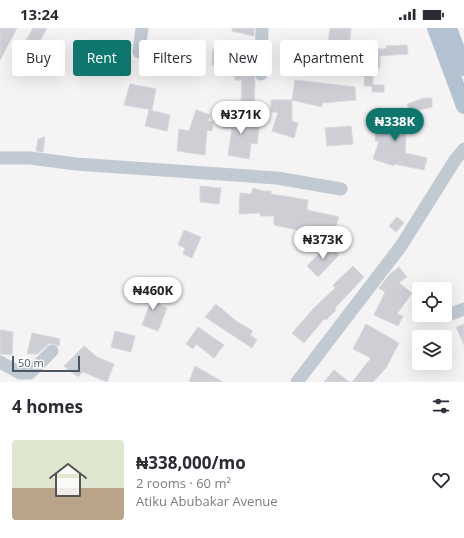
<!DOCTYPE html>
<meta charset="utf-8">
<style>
:root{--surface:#fff;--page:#f7f7f7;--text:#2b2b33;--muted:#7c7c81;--accent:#0f766e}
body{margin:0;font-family:"Open Sans",sans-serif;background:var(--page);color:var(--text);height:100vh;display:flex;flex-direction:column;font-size:15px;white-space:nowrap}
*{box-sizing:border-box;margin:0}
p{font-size:13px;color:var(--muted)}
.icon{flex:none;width:22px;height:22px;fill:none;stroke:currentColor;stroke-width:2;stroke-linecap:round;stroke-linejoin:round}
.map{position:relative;height:354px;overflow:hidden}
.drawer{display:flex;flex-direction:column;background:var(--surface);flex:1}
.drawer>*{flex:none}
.banner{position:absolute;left:12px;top:12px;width:440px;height:36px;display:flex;gap:8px}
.buttons{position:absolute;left:412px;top:254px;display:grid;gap:8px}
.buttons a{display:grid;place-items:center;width:40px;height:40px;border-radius:4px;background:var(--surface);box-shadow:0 4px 16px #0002;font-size:20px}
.scale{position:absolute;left:12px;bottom:10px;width:68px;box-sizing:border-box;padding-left:4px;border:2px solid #4a5661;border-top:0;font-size:11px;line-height:14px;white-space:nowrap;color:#4a5661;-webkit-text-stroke:3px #fff;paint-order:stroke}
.price{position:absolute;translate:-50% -34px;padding:0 9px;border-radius:14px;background:#fff;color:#222;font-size:13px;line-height:26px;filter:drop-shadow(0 1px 2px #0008)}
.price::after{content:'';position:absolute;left:50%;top:24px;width:12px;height:9px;margin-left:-6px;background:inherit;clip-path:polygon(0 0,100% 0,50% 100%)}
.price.selected{background:var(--accent);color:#fff}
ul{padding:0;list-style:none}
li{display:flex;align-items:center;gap:12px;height:100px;padding:0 12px}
li span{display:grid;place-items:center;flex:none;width:112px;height:80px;border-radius:4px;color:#555}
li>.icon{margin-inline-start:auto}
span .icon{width:48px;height:48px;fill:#fffc;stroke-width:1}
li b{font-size:17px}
h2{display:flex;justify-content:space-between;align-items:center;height:48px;padding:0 12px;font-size:17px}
.chip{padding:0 14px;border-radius:4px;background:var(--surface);box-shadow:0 4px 16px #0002;font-size:14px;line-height:36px}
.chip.selected{background:var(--accent);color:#fff}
.status{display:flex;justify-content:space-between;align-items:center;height:28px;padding:0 20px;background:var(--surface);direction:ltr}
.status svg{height:11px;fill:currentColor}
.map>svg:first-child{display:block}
.building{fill:#cdcfd5;stroke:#d7d9de}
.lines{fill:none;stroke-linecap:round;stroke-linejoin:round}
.minor{stroke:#c1cad2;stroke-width:13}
.major{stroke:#b3c2d1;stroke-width:16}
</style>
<div class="status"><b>13:24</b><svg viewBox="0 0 49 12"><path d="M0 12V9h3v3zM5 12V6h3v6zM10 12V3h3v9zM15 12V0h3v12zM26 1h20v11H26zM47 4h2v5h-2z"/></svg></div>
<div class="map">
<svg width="464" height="354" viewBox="0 0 464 354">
<rect width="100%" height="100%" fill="#f5f3f3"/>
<path class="building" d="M0 0H17L0 32Z
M33 0H47L28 35 16 30Z
M232 0H254V8L232 3Z
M330 0H351L349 20 386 21V18L407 17 408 26 380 28V40H373V57H384V64H372V58H364L365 48 324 43Z
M112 15 132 16 127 42 107 37Z
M213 21 226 22 224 38 212 37Z
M253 36 255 54 254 76 241 75 242 52H235L234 38Z
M295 52 355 59 356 72 322 75V79L292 72V93L298 95 294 110 272 103 278 84H271V72H292Z
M130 56 156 61 152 82 124 77Z
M425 70H432V79L410 84 407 76Z
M231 79 239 80 238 90 260 94 257 116 251 115 249 131 228 127 232 101 222 100 223 93 230 94Z
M149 82 170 87 167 103 145 98Z
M196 82 210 87 208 93 213 94 212 103 207 102 205 127 177 123 179 101 189 103Z
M377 84 407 87 405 125 427 130 424 142 394 136V138L373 131 379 113H375Z
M351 98 353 116 327 118 325 100Z
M45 109 43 124 36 123 38 111Z
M200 158 221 160 219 176 200 174Z
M253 160 263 163H271V166L308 172 307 182 339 189 335 201 350 205 347 215 305 207 306 204 274 197V188H260V185L239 186 240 165 251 166Z
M397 189 404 195 396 204 389 198Z
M184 202 201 209 192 230 183 226 185 220 178 217Z
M328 216 339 227 318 249 307 238Z
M353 238 364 249 335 280 336 282 326 292 324 291 304 315 292 305 314 280 335 260 333 257Z
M399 239 407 249 399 255 412 265 397 286 403 288 398 298 374 287 385 264 379 260 390 246Z
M140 262 162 271 160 277 167 280 158 303 142 297 150 276 137 271Z
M216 276 236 293 253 303 250 307 257 312 252 320 205 289Z
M366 296 399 315 386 340 373 354H352L371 330 353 321Z
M464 296V317L456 299Z
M198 299 224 317 214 330 196 316 193 321 186 316Z
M0 302 13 304 12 327 0 326Z
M115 303 135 308 131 324 111 319Z
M32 305 60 311 59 318 50 315 37 326H27Z
M84 318 97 329 114 336 107 354 83 344 78 349 64 338Z
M195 338 223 354H189Z
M334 342 349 354H324Z"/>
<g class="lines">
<path class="minor" d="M139 24 142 0
M261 46 262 0
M0 130H30L76 136 277 150 341 161
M451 286 464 281
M0 334 20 345H30L52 323
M297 354 401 218 455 132 464 121"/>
<path class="major" d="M435 0 464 78
M449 0 464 40"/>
</g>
</svg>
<div class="buttons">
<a><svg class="icon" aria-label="locate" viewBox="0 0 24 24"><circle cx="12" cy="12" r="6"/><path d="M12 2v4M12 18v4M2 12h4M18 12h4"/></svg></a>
<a><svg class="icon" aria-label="layers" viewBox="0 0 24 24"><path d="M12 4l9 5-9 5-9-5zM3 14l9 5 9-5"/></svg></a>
</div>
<div class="scale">50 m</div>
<b class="price" style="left:241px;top:107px">₦371K</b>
<b class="price selected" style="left:395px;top:114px">₦338K</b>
<b class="price" style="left:323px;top:232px">₦373K</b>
<b class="price" style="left:153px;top:283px">₦460K</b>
<div class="banner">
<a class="chip">Buy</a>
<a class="chip selected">Rent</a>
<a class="chip">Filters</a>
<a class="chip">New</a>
<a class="chip">Apartment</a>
</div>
</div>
<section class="drawer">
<h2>4 homes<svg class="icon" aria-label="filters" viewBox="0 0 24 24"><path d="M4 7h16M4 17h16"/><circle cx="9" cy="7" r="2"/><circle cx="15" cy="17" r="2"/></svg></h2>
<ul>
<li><span style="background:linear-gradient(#dfe7d0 60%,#b9a48a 0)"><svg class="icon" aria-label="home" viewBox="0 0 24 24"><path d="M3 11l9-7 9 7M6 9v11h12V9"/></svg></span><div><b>₦338,000/mo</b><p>2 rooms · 60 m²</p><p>Atiku Abubakar Avenue</p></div><svg class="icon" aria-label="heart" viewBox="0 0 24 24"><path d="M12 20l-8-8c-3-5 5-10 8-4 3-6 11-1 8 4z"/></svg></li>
</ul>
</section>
